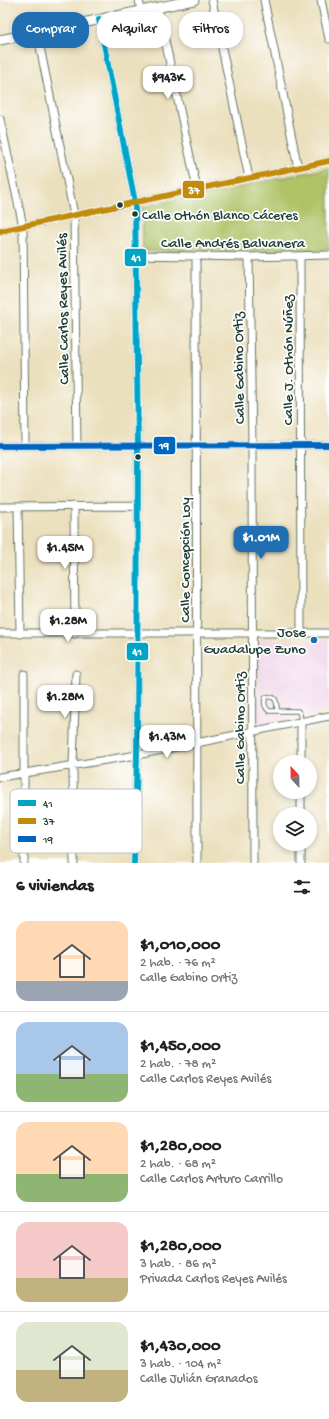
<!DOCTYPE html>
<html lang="es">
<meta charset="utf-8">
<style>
:root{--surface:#fff;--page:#f2f2f2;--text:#202124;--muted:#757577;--line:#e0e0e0;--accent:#1f6fb2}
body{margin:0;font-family:"Gochi Hand",sans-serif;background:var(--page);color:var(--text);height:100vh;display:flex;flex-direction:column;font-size:15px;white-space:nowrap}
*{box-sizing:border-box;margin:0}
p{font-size:13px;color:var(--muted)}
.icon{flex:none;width:22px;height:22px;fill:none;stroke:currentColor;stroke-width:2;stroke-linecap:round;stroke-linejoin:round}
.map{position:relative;height:863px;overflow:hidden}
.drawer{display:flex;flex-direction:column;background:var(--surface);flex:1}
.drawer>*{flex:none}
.guide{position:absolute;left:12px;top:12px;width:305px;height:36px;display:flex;gap:8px}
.needle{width:26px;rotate:338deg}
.buttons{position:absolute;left:273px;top:755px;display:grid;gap:8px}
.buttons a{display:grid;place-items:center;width:44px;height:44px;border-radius:50%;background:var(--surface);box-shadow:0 2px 6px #0003;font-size:20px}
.price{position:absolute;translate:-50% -34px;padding:0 9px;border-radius:8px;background:#fff;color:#222;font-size:13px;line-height:26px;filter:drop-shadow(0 1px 2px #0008)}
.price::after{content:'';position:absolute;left:50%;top:24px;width:12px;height:9px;margin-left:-6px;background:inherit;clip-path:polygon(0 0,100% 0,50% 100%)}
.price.current{background:var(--accent);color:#fff}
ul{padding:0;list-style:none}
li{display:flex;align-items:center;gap:12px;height:100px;padding:0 16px}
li+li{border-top:1px solid var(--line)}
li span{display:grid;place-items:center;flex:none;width:112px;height:80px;border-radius:12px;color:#555}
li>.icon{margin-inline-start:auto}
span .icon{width:48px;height:48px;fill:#fffc;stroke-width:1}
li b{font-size:17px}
h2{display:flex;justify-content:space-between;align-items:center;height:48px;padding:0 16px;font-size:17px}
.tag{padding:0 14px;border-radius:16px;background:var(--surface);box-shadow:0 2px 6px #0003;font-size:14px;line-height:36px}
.tag.current{background:var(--accent);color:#fff}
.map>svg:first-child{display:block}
.built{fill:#eed0e7}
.green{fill:#afc266;stroke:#67804d}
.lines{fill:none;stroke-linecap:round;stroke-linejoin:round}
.service-casing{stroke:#667664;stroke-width:5.5}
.minor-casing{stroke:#667664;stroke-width:9}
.tertiary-casing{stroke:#667664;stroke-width:11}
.service{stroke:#fff;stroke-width:3.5}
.minor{stroke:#fff;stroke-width:7}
.tertiary{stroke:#fff;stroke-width:9}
.bus-1-casing{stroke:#fff;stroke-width:9}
.bus-2-casing{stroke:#fff;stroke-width:9}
.bus-3-casing{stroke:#fff;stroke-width:9}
.bus-1{stroke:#02a4c6;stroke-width:6}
.bus-2{stroke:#c18c0d;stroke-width:6}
.bus-3{stroke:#0065bd;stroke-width:6}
.bus-dot{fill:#1f3d34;stroke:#fff;stroke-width:1.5}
.poi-dot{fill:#1f6fb2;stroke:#fff;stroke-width:1.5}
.labels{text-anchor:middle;stroke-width:3.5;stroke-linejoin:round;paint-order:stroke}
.bus-label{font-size:14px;fill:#1f3d34;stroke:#fff;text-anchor:start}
.street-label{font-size:15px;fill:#1f3d34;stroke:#fff}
.poi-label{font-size:15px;fill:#1f3d34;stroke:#fff;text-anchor:end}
.key{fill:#fff;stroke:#bcc5c2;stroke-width:1}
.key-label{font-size:11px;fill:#1f3d34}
.line-badge{stroke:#fff;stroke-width:1.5}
.badge-label{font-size:11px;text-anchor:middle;font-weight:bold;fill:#fff}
</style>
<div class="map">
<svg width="329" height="863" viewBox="0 0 329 863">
<rect width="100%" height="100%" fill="#fff"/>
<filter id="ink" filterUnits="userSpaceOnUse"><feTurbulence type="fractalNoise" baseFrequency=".025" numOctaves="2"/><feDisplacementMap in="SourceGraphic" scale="8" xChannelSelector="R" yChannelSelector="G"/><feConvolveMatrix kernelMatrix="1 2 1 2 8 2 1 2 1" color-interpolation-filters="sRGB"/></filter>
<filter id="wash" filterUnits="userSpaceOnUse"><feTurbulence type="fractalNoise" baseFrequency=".012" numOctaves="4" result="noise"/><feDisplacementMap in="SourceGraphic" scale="16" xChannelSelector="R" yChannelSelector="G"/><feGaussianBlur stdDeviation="0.9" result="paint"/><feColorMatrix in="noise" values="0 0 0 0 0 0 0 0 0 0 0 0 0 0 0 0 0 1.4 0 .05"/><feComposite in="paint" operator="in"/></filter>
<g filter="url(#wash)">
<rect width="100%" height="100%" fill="#ebe0be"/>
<path class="built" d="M258 640H329V711L258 725Z"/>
<path class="green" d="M329 168V250L143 251 142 207Z"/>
</g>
<g filter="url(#ink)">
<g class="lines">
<defs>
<path id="service" d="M277 711C277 703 277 695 266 697 263 702 265 708 269 711H298L300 714 301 722"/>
<path id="minor" d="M139 0 141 11
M212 0 249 178
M264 0 298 168
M321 0 329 39
M158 8 197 189
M99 19 135 202 138 446 137 755 134 863
M37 32 74 215 77 446
M0 119 23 226 25 446
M0 231 329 161
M136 255 249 257 329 255
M196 256 197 863
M300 256 301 633
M249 257 252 445 253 863
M0 446 329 445
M74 506 75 634
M0 507 137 506
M18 507 20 634
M0 633H329
M24 674V863
M301 722V762
M0 777 137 755 329 716
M301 792V814
M301 844V863
M74 863 73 765 76 674"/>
<path id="tertiary" d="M0 40 194 0"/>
</defs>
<use href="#service" class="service-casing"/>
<use href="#minor" class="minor-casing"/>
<use href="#tertiary" class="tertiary-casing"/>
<use href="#service" class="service"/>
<use href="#minor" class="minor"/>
<use href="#tertiary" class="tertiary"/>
<defs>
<path id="bus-1" d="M99 19 135 202 138 446 137 755 134 863"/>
<path id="bus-2" d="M0 231 329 161"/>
<path id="bus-3" d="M0 446 329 445"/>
</defs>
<use href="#bus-1" class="bus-1-casing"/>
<use href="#bus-2" class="bus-2-casing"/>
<use href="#bus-3" class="bus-3-casing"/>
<use href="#bus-1" class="bus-1"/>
<use href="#bus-2" class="bus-2"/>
<use href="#bus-3" class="bus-3"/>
</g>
</g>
<g class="bus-dot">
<circle cx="120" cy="205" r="3.5"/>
<circle cx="135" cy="214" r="3.5"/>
<circle cx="138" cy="457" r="3.5"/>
</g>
<circle class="poi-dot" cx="314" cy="640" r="4"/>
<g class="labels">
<g class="bus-label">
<text x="142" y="219">Calle Othón Blanco Cáceres</text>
</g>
<g class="street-label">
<text x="233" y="247">Calle Andrés Balvanera</text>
<text transform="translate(62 309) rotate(-91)" y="5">Calle Carlos Reyes Avilés</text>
<text transform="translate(287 360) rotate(-90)" y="5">Calle J. Othón Núñez</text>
<text transform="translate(238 368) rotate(-91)" y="5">Calle Gabino Ortiz</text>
<text transform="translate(184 560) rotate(-90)" y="5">Calle Concepción Loy</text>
<text transform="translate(239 728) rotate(-90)" y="5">Calle Gabino Ortiz</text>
</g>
<g class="poi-label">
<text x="306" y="636">Jose<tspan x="306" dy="17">Guadalupe Zuno</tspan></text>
</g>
</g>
<rect x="10" y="789" width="132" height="64" rx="6" class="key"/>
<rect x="18" y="800" width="18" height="6" fill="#02a4c6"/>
<rect x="18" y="818" width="18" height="6" fill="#c18c0d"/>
<rect x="18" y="836" width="18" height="6" fill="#0065bd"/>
<g class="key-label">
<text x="43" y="807">41</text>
<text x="43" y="825">37</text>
<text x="43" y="843">19</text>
</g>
<g class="line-badge">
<rect x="182" y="180" width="23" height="19" rx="4" fill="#c18c0d"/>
<rect x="124" y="248" width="23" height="19" rx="4" fill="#02a4c6"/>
<rect x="153" y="436" width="23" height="19" rx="4" fill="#0065bd"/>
<rect x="126" y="642" width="23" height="19" rx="4" fill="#02a4c6"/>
</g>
<g class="badge-label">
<text x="194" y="194">37</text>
<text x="136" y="261">41</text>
<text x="164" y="449">19</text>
<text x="137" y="655">41</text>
</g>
</svg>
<div class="buttons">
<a><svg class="needle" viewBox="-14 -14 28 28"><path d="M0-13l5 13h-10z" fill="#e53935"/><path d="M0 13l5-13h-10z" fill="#757577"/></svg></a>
<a><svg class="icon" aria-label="layers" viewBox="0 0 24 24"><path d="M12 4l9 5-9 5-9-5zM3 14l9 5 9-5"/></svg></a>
</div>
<b class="price" style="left:168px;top:100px">$943K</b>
<b class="price current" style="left:261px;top:560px">$1.01M</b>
<b class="price" style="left:65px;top:570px">$1.45M</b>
<b class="price" style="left:68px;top:643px">$1.28M</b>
<b class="price" style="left:65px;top:719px">$1.28M</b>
<b class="price" style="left:167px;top:759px">$1.43M</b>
<div class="guide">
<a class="tag current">Comprar</a>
<a class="tag">Alquilar</a>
<a class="tag">Filtros</a>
</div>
</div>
<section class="drawer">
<h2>6 viviendas<svg class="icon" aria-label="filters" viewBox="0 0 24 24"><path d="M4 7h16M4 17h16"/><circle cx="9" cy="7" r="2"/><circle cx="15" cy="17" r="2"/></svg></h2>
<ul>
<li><span style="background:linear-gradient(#ffd9b3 75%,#9aa5b1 0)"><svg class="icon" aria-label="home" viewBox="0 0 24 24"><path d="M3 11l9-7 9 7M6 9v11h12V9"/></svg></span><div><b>$1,010,000</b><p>2 hab. · 76 m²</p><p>Calle Gabino Ortiz</p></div></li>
<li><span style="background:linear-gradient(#a9c7e8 65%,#8fb573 0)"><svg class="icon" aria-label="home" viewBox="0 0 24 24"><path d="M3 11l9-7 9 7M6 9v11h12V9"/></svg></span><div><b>$1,450,000</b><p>2 hab. · 78 m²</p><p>Calle Carlos Reyes Avilés</p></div></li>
<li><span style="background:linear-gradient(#ffd9b3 65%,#8fb573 0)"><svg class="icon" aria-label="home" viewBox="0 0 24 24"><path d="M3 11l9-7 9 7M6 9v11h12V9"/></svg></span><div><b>$1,280,000</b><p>2 hab. · 68 m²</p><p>Calle Carlos Arturo Carrillo</p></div></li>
<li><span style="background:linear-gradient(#f6c9c9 70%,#c2b280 0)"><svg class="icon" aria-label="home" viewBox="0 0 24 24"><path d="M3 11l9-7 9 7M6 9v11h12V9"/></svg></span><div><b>$1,280,000</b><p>3 hab. · 86 m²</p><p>Privada Carlos Reyes Avilés</p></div></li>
<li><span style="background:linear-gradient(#dfe7d0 60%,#c2b280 0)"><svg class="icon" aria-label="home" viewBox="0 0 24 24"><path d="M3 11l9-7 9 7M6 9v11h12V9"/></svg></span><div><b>$1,430,000</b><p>3 hab. · 104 m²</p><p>Calle Julián Granados</p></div></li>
</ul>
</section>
